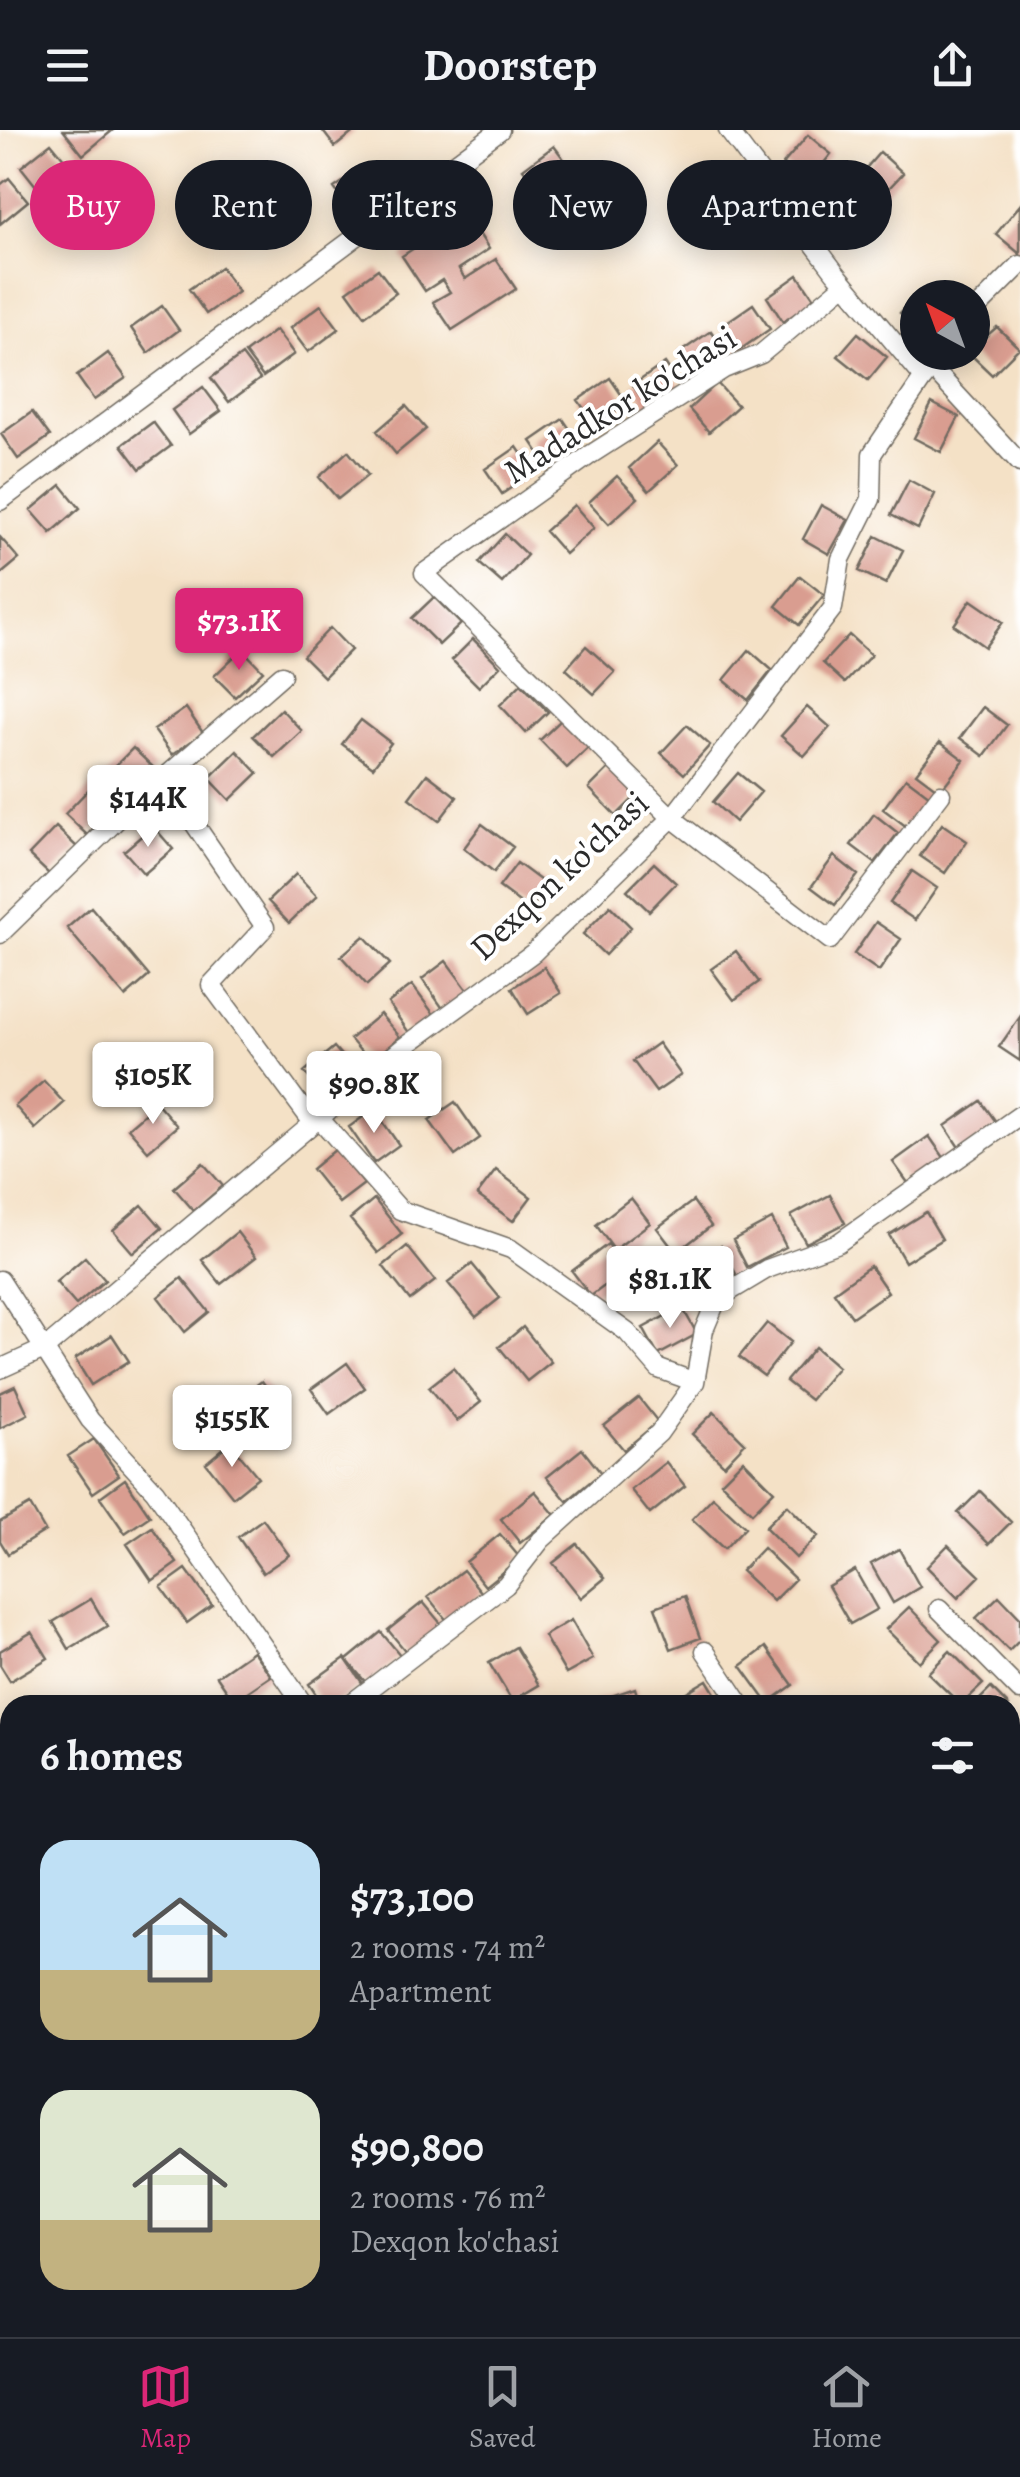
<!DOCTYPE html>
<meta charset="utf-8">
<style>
:root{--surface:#171b24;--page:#20242c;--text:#f1f3f6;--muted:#9ea1a6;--line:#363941;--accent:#db2777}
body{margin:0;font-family:Alegreya,serif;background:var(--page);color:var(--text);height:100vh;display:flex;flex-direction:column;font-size:38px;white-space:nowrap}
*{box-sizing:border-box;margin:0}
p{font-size:32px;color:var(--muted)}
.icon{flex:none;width:55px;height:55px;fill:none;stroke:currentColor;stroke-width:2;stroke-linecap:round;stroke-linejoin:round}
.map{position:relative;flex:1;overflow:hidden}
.side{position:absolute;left:0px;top:1565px;width:1020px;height:642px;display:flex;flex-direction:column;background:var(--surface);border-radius:30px 30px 0 0;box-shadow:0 5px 25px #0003}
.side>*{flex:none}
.banner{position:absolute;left:30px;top:30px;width:960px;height:90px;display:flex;gap:20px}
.needle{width:65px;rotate:319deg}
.tools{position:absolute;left:900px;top:150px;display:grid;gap:20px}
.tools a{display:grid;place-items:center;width:90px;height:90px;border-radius:50%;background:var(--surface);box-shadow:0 5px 25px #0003;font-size:50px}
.price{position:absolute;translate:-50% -85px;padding:0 22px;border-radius:10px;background:#fff;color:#222;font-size:32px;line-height:65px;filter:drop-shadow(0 2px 5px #0008)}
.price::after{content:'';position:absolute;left:50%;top:60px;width:30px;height:22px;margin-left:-15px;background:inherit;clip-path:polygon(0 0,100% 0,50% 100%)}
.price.current{background:var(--accent);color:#fff}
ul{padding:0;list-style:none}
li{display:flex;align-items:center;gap:30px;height:250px;padding:0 40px}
li span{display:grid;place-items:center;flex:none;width:280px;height:200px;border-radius:30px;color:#555}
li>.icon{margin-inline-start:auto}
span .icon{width:120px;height:120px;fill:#fffc;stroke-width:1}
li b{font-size:42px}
h2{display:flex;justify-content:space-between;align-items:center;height:120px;padding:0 40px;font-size:42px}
.chip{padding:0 35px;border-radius:45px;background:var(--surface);box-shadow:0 5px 25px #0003;font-size:35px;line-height:90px}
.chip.current{background:var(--accent);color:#fff}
header{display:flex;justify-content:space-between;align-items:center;height:130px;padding:0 40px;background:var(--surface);font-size:45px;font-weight:600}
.dock{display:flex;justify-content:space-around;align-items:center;height:140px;border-top:2px solid var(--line);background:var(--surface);font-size:28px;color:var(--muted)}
.dock a{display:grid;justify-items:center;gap:5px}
.dock .current{color:var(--accent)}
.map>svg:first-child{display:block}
.building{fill:#d99d90}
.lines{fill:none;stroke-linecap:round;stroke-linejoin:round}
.street-casing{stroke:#716b61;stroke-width:21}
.street{stroke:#fff;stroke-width:18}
.labels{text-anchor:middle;stroke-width:8;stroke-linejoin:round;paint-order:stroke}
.street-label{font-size:35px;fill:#2b2b2b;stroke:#fff}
</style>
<header><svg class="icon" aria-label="menu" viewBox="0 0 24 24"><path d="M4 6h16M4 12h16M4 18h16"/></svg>Doorstep<svg class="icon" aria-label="share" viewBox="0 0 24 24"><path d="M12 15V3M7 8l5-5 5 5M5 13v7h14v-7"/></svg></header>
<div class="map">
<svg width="1020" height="2207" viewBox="0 0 1020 2207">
<rect width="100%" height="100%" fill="#fff"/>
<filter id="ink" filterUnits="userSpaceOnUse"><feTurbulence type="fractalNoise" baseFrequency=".01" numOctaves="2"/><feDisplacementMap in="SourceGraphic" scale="20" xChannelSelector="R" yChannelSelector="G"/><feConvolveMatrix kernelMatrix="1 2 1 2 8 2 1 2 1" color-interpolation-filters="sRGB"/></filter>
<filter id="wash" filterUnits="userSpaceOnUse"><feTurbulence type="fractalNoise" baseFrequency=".0048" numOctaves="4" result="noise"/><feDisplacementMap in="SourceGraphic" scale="40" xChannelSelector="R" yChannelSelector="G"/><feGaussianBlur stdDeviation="2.25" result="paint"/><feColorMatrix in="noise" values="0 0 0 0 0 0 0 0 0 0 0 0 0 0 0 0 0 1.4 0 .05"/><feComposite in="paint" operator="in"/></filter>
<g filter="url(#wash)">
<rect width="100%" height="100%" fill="#f4e1c6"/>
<g id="blocks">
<path class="building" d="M63 0H113L83 25Z
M322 0H356L335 17Z
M808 5 831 24 807 54 783 34Z
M51 13 70 36 40 61 21 37Z
M554 16 572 40 541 63 523 39Z
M880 22 903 43 877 71 855 51Z
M366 36 383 60 352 83 334 58Z
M9 48 28 71 0 94V55Z
M851 61 873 81 847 110 825 90Z
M1020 75V124L996 104Z
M466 84 489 119 459 139 465 149 496 129 516 159 452 200 433 172 450 162 442 150 425 161 402 126Z
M221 137 238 162 206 184 189 159Z
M378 139 396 163 365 186 347 161Z
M798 145 815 170 783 192 767 167Z
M920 161 928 168H918V200L900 183Z
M753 174 770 199 738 221 721 196Z
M321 175 339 199 308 222 290 198Z
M162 176 179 200 148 223 131 198Z
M997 197 1019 218 992 245 968 222Z
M276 200 294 224 263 247 245 223Z
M711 201 728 226 696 248 679 223Z
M858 203 887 227 868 250 838 226Z
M108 223 126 248 94 270 77 246Z
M242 225 260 249 229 272 211 248Z
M665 233 682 258 650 280 633 255Z
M610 248 627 273 595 295 578 270Z
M717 253 738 276 709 302 689 279Z
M203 257 221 281 189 304 172 280Z
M932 273 959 287 941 322 914 308Z
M406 276 426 299 396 324 377 301Z
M32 282 50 306 18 329 1 304Z
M563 289 580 314 548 336 531 311Z
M153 292 171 316 140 339 122 315Z
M657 312 678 335 649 361 629 338Z
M517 317 534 342 502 364 485 339Z
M348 321 368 345 338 369 319 347Z
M617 346 638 368 609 394 589 372Z
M909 350 935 364 918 399 891 385Z
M61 355 80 378 51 403 31 380Z
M574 375 594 398 565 424 545 401Z
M821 375 848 390 829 424 803 409Z
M505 404 527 425 502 453 479 433Z
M876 406 903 420 886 454 859 441Z
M0 407 19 429 0 445Z
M800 446 824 465 799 495 776 476Z
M434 467 461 494 439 515 412 488Z
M971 470 1003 492 985 517 954 495Z
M330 498 351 520 324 547 303 526Z
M849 505 871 525 845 553 823 533Z
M473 509 500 536 479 557 452 530Z
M586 516 615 542 594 564 566 539Z
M242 519 263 541 235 567 214 546Z
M749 520 772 540 748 570 724 550Z
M521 554 548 582 526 603 500 575Z
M807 577 830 597 804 626 781 606Z
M983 577 1007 595 984 626 960 608Z
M186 578 203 603 172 625 154 600Z
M281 579 302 601 274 627 253 606Z
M562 589 589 617 567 638 540 610Z
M361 590 391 613 373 637 342 614Z
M687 595 710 615 684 644 661 623Z
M940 612 964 630 940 661 916 643Z
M133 618 155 639 128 666 106 645Z
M237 621 258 643 230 670 209 648Z
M610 637 637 665 616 686 589 658Z
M738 643 761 662 735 692 713 672Z
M427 644 457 667 439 691 409 668Z
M906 648 930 666 907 697 883 679Z
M92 656 113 677 87 705 65 684Z
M874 684 898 703 875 733 851 715Z
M482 694 513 717 494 742 464 718Z
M942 694 967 711 945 743 920 726Z
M153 696 173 719 144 744 124 721Z
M56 697 78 718 51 746 29 725Z
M834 726 858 745 835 775 811 757Z
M517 733 548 756 530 780 499 757Z
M654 733 676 753 649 781 627 760Z
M912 741 937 758 915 790 890 773Z
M296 744 317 766 289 793 268 771Z
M610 776 631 797 605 825 583 804Z
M91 777 149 846 125 867 67 798Z
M876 792 901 809 879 841 854 824Z
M364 806 390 834 367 855 341 826Z
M736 821 759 852 734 870 711 839Z
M446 831 469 862 444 880 422 849Z
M544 837 561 863 528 884 512 858Z
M412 855 435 886 410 904 388 873Z
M380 884 400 907 370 932 350 909Z
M1020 887V931L999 917Z
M658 913 681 945 656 962 633 931Z
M334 917 354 940 324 965 304 942Z
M44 951 64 973 35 999 15 976Z
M981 971 999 996 962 1022 945 996Z
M455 972 480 1008 455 1026 429 990Z
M157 973 177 996 148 1021 128 998Z
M374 979 399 1015 374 1033 349 997Z
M929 1006 947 1032 911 1057 893 1032Z
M336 1019 364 1054 339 1073 312 1039Z
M203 1033 223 1056 194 1081 174 1058Z
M496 1040 531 1067 513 1091 477 1065Z
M830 1065 845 1093 806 1113 791 1086Z
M631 1068 650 1093 614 1120 596 1095Z
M374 1069 402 1104 378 1123 350 1089Z
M693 1071 711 1096 676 1123 657 1098Z
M142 1075 162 1098 133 1123 113 1100Z
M926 1082 942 1109 905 1132 889 1105Z
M772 1089 786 1117 747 1137 733 1110Z
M237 1102 256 1127 221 1154 202 1130Z
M608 1114 627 1139 591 1166 572 1141Z
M407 1116 435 1151 410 1170 383 1136Z
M721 1116 736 1144 697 1164 682 1137Z
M85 1127 105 1150 76 1175 56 1152Z
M472 1134 500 1168 476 1187 448 1153Z
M870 1136 888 1162 852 1187 834 1162Z
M182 1148 209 1182 185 1202 158 1167Z
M682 1177 697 1204 658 1225 643 1198Z
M767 1193 791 1212 764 1246 739 1227Z
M523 1197 551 1232 527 1251 499 1217Z
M112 1205 129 1231 91 1255 75 1229Z
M815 1217 838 1237 810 1270 786 1251Z
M347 1233 365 1258 329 1284 311 1259Z
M453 1238 481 1272 457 1291 429 1257Z
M262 1251 280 1276 244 1302 226 1277Z
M15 1256 28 1284 0 1298V1263Z
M639 1268 658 1292 624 1320 604 1296Z
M714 1282 745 1313 724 1335 692 1304Z
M94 1309 119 1345 93 1363 68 1326Z
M230 1313 258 1347 233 1367 206 1333Z
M582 1319 601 1343 567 1371 547 1347Z
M743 1330 774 1361 752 1383 721 1352Z
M666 1332 685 1356 650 1384 631 1360Z
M125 1349 150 1386 125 1403 100 1367Z
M535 1361 555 1385 520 1413 501 1389Z
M980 1361 1011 1392 989 1414 958 1383Z
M713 1367 745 1397 724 1419 692 1389Z
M30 1375 45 1401 8 1424 0 1411V1392Z
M787 1375 818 1406 796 1428 765 1397Z
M263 1389 289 1425 263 1443 238 1407Z
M152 1397 177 1433 152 1451 127 1414Z
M500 1404 520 1428 485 1456 466 1432Z
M577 1414 605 1448 581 1468 553 1433Z
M948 1415 980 1446 958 1468 927 1437Z
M763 1418 795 1449 773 1471 741 1441Z
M899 1419 920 1457 893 1473 871 1434Z
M186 1439 212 1475 187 1493 161 1457Z
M463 1440 482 1463 448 1492 428 1467Z
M855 1440 877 1479 850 1494 828 1456Z
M685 1466 700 1508 671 1519 655 1477Z
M999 1466 1020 1488V1510L1009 1521 976 1488Z
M91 1469 107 1496 69 1519 53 1492Z
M423 1472 442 1495 408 1524 388 1500Z
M909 1477 941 1510 919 1532 886 1499Z
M571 1490 593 1529 566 1544 544 1506Z
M32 1502 48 1528 10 1551 0 1535V1521Z
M381 1502 401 1526 367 1554 347 1530Z
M516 1517 539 1555 512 1571 489 1533Z
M766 1517 793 1555 768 1573 741 1536Z
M253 1521 271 1546 234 1571 217 1546Z
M950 1521 983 1554 961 1575 928 1543Z
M345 1528 363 1554 333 1575H323L309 1554Z
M707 1550 722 1575H686L680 1566Z
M635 1558 640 1575H594L593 1572Z
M991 1558 1008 1575H974Z
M0 1790 10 1803V1820L0 1828Z
M1010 1816 1020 1827V1847L1012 1854Z
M10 1884V1918L0 1922V1889Z
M1020 1934V1978L1010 1988V1944Z
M257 2198H301L292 2207H258L253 2202Z"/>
</g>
</g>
<g filter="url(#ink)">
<use href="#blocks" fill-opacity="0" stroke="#716b61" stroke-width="2.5"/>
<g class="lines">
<defs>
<path id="street" d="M728 0 835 142 924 248
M845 154 761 224 724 239 590 325 424 443 672 688 830 810 941 664
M972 183 1020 135
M931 237 1020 333
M0 371 500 0
M163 648 265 797 211 855 313 993
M0 804 124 683 282 545
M319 988 400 1080 511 1119 627 1202 659 1239 695 1252
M0 1150 90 1290 155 1361 304 1575
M0 1239 46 1218 404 917 533 823 672 688 833 478 841 429 871 369 872 324 941 222
M939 1479 1020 1561
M705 1521 741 1575
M349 1575 506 1455 541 1410 659 1303 695 1252 704 1200 717 1169 767 1139 838 1113 1020 985
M0 1848 10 1842
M1010 1892 1020 1882
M0 2105 10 2111
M173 2198 192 2207
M587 2198 597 2207
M702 2207 711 2198"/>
</defs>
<use href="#street" class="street-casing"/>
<use href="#street" class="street"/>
</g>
</g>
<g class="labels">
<g class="street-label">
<text transform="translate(620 274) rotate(-32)" y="12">Madadkor ko'chasi</text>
<text transform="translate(559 745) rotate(-43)" y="12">Dexqon ko'chasi</text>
</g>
</g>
</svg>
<div class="tools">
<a><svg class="needle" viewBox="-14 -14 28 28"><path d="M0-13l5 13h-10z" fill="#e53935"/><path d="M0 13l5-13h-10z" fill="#9ea1a6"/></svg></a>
</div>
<b class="price current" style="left:239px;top:543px">$73.1K</b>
<b class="price" style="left:148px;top:720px">$144K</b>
<b class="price" style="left:153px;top:997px">$105K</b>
<b class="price" style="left:374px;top:1006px">$90.8K</b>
<b class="price" style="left:670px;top:1201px">$81.1K</b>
<b class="price" style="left:232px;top:1340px">$155K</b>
<div class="banner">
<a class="chip current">Buy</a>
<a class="chip">Rent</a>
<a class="chip">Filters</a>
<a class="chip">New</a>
<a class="chip">Apartment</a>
</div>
<section class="side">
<h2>6 homes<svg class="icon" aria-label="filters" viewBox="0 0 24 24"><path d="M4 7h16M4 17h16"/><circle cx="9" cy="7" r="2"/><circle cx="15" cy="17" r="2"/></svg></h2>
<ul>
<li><span style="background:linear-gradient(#bfe0f5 65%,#c2b280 0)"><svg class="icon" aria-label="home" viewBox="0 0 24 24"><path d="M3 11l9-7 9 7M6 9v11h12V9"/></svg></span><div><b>$73,100</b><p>2 rooms · 74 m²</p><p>Apartment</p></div></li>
<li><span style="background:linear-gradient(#dfe7d0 65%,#c2b280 0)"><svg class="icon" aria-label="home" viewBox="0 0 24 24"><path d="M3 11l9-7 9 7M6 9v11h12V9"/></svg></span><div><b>$90,800</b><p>2 rooms · 76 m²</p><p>Dexqon ko'chasi</p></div></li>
</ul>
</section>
</div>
<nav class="dock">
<a class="current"><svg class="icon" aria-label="map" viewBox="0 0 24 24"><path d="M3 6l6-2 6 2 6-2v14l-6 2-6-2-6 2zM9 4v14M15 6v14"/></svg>Map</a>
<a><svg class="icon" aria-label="saved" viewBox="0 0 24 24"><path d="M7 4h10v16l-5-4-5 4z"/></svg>Saved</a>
<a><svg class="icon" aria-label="home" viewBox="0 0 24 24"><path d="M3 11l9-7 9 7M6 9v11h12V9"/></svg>Home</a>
</nav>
